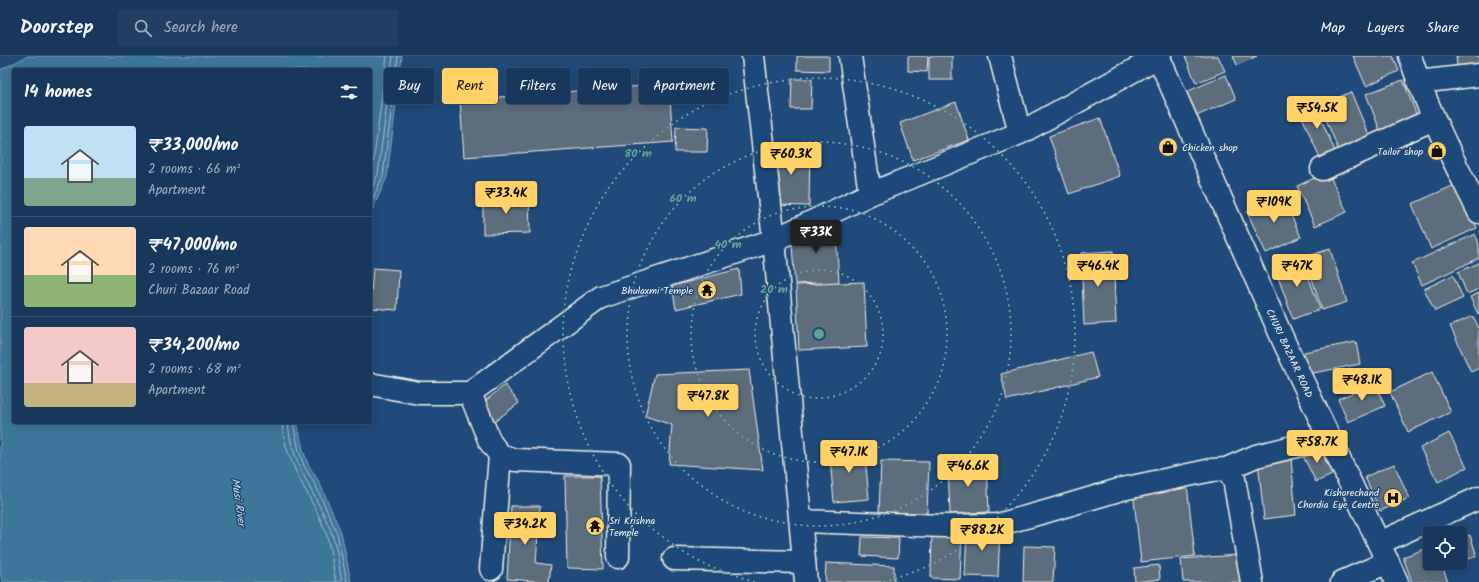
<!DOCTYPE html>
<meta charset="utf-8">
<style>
:root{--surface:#17385c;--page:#203f62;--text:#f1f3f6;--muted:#9eacbb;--line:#365272;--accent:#ffd166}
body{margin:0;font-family:Kalam,sans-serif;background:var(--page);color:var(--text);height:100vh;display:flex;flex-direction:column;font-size:15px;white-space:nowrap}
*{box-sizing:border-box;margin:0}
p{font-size:13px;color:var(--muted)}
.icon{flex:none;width:22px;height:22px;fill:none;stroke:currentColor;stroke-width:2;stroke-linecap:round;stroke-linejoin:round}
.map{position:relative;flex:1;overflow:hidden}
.sheet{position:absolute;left:12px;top:12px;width:360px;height:356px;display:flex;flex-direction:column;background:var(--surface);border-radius:4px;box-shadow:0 2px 10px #0003,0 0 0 1px var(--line)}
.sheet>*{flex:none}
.hud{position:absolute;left:384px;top:12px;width:380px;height:36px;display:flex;gap:8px}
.buttons{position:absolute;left:1423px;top:470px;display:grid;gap:8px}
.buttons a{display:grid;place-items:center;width:44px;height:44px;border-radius:4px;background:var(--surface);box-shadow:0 2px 10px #0003,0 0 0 1px var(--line);font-size:20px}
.price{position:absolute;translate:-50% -34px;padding:0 9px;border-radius:4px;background:var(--accent);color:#111;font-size:13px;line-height:26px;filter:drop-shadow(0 1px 2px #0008)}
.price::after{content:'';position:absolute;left:50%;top:24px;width:12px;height:9px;margin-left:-6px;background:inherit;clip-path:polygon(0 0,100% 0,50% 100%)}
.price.on{background:#222;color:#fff}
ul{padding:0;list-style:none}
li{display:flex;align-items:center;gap:12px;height:100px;padding:0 12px}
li+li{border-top:1px solid var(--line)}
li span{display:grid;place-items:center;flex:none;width:112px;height:80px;border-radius:4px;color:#555}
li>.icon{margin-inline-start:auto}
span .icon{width:48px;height:48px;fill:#fffc;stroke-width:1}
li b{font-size:17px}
h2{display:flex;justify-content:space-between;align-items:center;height:48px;padding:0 12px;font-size:17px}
.pill{padding:0 14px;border-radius:4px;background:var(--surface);box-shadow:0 2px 10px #0003,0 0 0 1px var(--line);font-size:14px;line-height:36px}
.pill.on{background:var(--accent);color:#111}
header{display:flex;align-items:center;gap:24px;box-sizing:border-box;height:56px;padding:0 20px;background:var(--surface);border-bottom:1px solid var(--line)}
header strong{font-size:19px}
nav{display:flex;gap:22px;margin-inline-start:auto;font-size:14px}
.search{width:280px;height:36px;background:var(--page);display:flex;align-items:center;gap:10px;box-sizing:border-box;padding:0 14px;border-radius:4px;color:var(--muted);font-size:15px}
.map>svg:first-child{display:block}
.water{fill:#3e769b;stroke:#87a7ba}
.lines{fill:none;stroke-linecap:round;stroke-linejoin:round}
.shore{stroke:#abc0c9;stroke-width:1}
.building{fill:#5c6d7c;stroke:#f4f1e8}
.minor-casing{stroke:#f4f1e8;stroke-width:25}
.tertiary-casing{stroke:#f4f1e8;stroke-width:25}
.secondary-casing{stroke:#f4f1e8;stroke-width:25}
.minor{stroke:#1f4a7a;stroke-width:22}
.tertiary{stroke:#1f4a7a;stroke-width:22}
.secondary{stroke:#1f4a7a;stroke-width:22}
.ring{fill:none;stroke:#5fa199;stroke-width:2;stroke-dasharray:2 4}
.labels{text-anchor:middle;stroke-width:3;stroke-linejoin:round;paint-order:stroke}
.poi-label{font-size:10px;fill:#f4f1e8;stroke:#1f4a7a;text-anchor:end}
.street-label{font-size:10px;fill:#f4f1e8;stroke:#1f4a7a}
.water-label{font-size:11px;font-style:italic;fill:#d9dfdc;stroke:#1f4a7a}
.centre{fill:#5fa199;stroke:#1f4a7a;stroke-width:2}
.ring-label{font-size:12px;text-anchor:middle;font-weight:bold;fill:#5fa199;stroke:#1f4a7a;stroke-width:3;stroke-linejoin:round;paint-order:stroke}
</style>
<header>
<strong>Doorstep</strong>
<div class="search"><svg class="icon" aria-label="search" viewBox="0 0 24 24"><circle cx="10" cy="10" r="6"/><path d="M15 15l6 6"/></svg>Search here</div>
<nav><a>Map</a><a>Layers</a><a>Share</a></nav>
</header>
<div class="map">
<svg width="1479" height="526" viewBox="0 0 1479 526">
<rect width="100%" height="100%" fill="#1f4a7a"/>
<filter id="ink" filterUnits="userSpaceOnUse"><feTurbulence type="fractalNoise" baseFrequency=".025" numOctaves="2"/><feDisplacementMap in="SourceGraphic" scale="8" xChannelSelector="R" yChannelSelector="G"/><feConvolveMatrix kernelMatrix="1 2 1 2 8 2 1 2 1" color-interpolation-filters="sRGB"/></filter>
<g filter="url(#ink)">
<path class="water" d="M28 0H402L387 121 370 159V14H14V366H297L303 394 308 408 320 428 341 476 351 526H2L0 514V14Z"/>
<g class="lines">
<path class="shore" d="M370 122 372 117 387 0
M370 137 378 118 393 0
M370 149 383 120 398 0
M282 366C284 409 314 441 327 480 331 495 333 511 336 526
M288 366C290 407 318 440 332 478 337 492 339 510 342 526
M293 366 299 395 304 410 316 430 337 477 347 526"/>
</g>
<path class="building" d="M797 0H829V15L797 14Z
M908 0H928L927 16 908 15Z
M929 0H952V24H929Z
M1185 0H1218L1225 15 1196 27Z
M1233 0H1257L1237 9Z
M1353 0H1393L1399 15 1366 30Z
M1456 0H1479V9L1457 10Z
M1226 19 1236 43 1196 60 1186 36Z
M792 23H812L811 53H791Z
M1403 24 1419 65 1382 80 1366 38Z
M669 28 673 86 464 101 460 44Z
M1351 36 1370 82 1339 95 1320 49Z
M1313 45 1336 97 1321 104 1298 52Z
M956 46 969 84 913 104 900 67Z
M1100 62 1120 120 1069 138 1049 80Z
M676 71 708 72 707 96H675Z
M773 90 810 91 809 150 772 149Z
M1328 116 1347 156 1315 170 1297 130Z
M1457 128 1477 172 1431 193 1412 148Z
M1282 139 1301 181 1266 197 1247 156Z
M483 141H529L530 177 483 178Z
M835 162 839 226 795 228 791 178Z
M1475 178 1479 188V202L1422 229 1412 207Z
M1330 193 1347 246 1322 254 1305 201Z
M1113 195 1116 267 1084 269 1081 197Z
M1301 200 1320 253 1293 263 1274 210Z
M1479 207V233L1467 238 1458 216Z
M373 212 399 214 397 254 370 252Z
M739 213 741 238 676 253 672 230Z
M1453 219 1463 242 1435 255 1424 233Z
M864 226 867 291 799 294 796 229Z
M1479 237V258H1478L1470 241Z
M1473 260 1479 272V312L1471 316 1450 270Z
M1356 286 1360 308 1308 318 1304 296Z
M1091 296 1098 321 1007 344 1001 318Z
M749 314 763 414 669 408 672 369 645 360 655 318Z
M1432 316 1451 356 1408 376 1390 336Z
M1375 327 1385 350 1348 366 1338 343Z
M505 329 519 347 494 366 480 349Z
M1449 377 1467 411 1438 426 1420 392Z
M864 389 869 443 834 446 829 392Z
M1319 390 1332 419 1316 426 1302 398Z
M1291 402 1296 459 1264 463 1258 405Z
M881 405 929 406 927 457 879 456Z
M987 407 989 456 950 458 948 409Z
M1394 408 1409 442 1380 455 1365 421Z
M565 420H600L603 513 567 512Z
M1187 429 1195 500 1141 506 1133 435Z
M511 450H540L536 507 551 509 549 526 507 523Z
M967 472 1000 473 998 521 965 520Z
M932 475 962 476 960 523 931 522Z
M1470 479 1477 500 1460 506V482Z
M862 481 899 482 898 502 861 500Z
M1024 490 1055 491 1053 526H1023Z
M1430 491V507H1441L1448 526H1412L1403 501Z
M1238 499 1240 526H1183L1181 503Z
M826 507 894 510V526H825Z
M1445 507H1457L1446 511Z
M1159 509 1160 523 1135 526 1134 512Z"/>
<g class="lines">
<defs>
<path id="minor" d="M850 0 870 138
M1000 0 1020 77
M1410 0C1427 54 1454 105 1479 156
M1418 26 1479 19
M1322 113 1434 63
M370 328 419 337H470L601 241 774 184 870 138 1020 77 1160 0
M470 337 490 386 500 399 491 513
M500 399 515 404 619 408 618 501
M1226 413 1256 400 1329 382
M801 465 944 470 997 469 1048 455 1122 433 1212 414 1226 413 1234 423 1252 526
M1379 487 1479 442
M674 503 804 506
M1342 526 1388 506"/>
<path id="tertiary" d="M1158 0 1285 288 1397 526"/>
<path id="secondary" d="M753 0 774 184 806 526"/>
</defs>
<use href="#minor" class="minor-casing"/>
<use href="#tertiary" class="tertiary-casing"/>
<use href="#secondary" class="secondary-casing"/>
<use href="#minor" class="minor"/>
<use href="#tertiary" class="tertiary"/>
<use href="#secondary" class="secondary"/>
</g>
</g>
<g class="ring">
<circle cx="819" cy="278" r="64"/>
<circle cx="819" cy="278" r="128"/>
<circle cx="819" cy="278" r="192"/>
<path d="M755 526A256 256 0 1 1 883 526"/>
</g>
<defs>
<symbol id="shop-disc" viewBox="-11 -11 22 22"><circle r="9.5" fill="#ffd166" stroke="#1f4a7a"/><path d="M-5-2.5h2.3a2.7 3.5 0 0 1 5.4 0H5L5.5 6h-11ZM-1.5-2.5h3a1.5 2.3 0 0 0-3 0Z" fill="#111"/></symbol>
<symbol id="temple-disc" viewBox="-11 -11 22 22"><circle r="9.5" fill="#ffd166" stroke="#1f4a7a"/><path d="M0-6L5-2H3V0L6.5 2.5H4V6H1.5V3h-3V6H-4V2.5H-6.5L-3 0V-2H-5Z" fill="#111"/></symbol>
<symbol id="hospital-disc" viewBox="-11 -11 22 22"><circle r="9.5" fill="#ffd166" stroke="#1f4a7a"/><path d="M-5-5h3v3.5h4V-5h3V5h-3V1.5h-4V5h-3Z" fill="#111"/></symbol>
</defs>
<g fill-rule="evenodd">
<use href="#shop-disc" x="1157" y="80" width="22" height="22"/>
<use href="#shop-disc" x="1426" y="84" width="22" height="22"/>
<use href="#temple-disc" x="696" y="223" width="22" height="22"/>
<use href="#hospital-disc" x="1382" y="431" width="22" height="22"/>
<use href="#temple-disc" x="584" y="459" width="22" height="22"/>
</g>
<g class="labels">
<g class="poi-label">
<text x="1182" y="95" text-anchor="start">Chicken shop</text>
<text x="1423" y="99">Tailor shop</text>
<text x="693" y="238">Bhulaxmi Temple</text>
<text x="1379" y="440">Kishorechand<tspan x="1379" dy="12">Chordia Eye Centre</tspan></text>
<text x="609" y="468" text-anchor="start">Sri Krishna<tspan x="609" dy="12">Temple</tspan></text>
</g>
<g class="street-label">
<text transform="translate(1290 297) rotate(65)" y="4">CHURI BAZAAR ROAD</text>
</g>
<g class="water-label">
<text transform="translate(239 446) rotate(82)" y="4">Musi River</text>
</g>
</g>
<circle cx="819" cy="278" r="6" class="centre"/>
<g class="ring-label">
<text x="638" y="101">80 m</text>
<text x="683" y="146">60 m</text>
<text x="728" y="192">40 m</text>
<text x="774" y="237">20 m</text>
</g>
</svg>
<div class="buttons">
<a><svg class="icon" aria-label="locate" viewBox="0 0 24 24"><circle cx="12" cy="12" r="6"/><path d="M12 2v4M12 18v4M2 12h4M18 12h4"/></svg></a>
</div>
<b class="price" style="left:1317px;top:74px">₹54.5K</b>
<b class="price" style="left:791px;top:120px">₹60.3K</b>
<b class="price" style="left:506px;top:159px">₹33.4K</b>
<b class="price" style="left:1274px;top:168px">₹109K</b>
<b class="price on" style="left:816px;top:198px">₹33K</b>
<b class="price" style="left:1098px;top:232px">₹46.4K</b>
<b class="price" style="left:1297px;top:232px">₹47K</b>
<b class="price" style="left:1362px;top:346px">₹48.1K</b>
<b class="price" style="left:708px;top:362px">₹47.8K</b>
<b class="price" style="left:1317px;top:408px">₹58.7K</b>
<b class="price" style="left:849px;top:418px">₹47.1K</b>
<b class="price" style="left:968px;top:432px">₹46.6K</b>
<b class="price" style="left:525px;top:490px">₹34.2K</b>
<b class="price" style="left:982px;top:496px">₹88.2K</b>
<div class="hud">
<a class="pill">Buy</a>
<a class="pill on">Rent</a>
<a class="pill">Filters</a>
<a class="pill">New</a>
<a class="pill">Apartment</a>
</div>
<section class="sheet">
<h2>14 homes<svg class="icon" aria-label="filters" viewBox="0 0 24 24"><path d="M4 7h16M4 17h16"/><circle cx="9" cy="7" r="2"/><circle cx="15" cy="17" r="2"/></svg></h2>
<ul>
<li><span style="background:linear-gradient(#bfe0f5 65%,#7fa58c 0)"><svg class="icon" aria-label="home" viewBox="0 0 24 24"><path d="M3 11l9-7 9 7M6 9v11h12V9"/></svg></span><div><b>₹33,000/mo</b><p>2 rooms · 66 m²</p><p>Apartment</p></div></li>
<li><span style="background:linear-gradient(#ffd9b3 60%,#8fb573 0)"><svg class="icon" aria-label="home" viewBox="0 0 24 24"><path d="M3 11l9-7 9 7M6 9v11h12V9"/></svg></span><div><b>₹47,000/mo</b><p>2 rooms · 76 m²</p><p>Churi Bazaar Road</p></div></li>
<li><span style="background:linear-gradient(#f6c9c9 70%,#c2b280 0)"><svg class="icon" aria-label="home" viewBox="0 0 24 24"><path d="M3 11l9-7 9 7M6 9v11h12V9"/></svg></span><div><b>₹34,200/mo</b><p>2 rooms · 68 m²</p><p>Apartment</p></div></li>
</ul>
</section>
</div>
